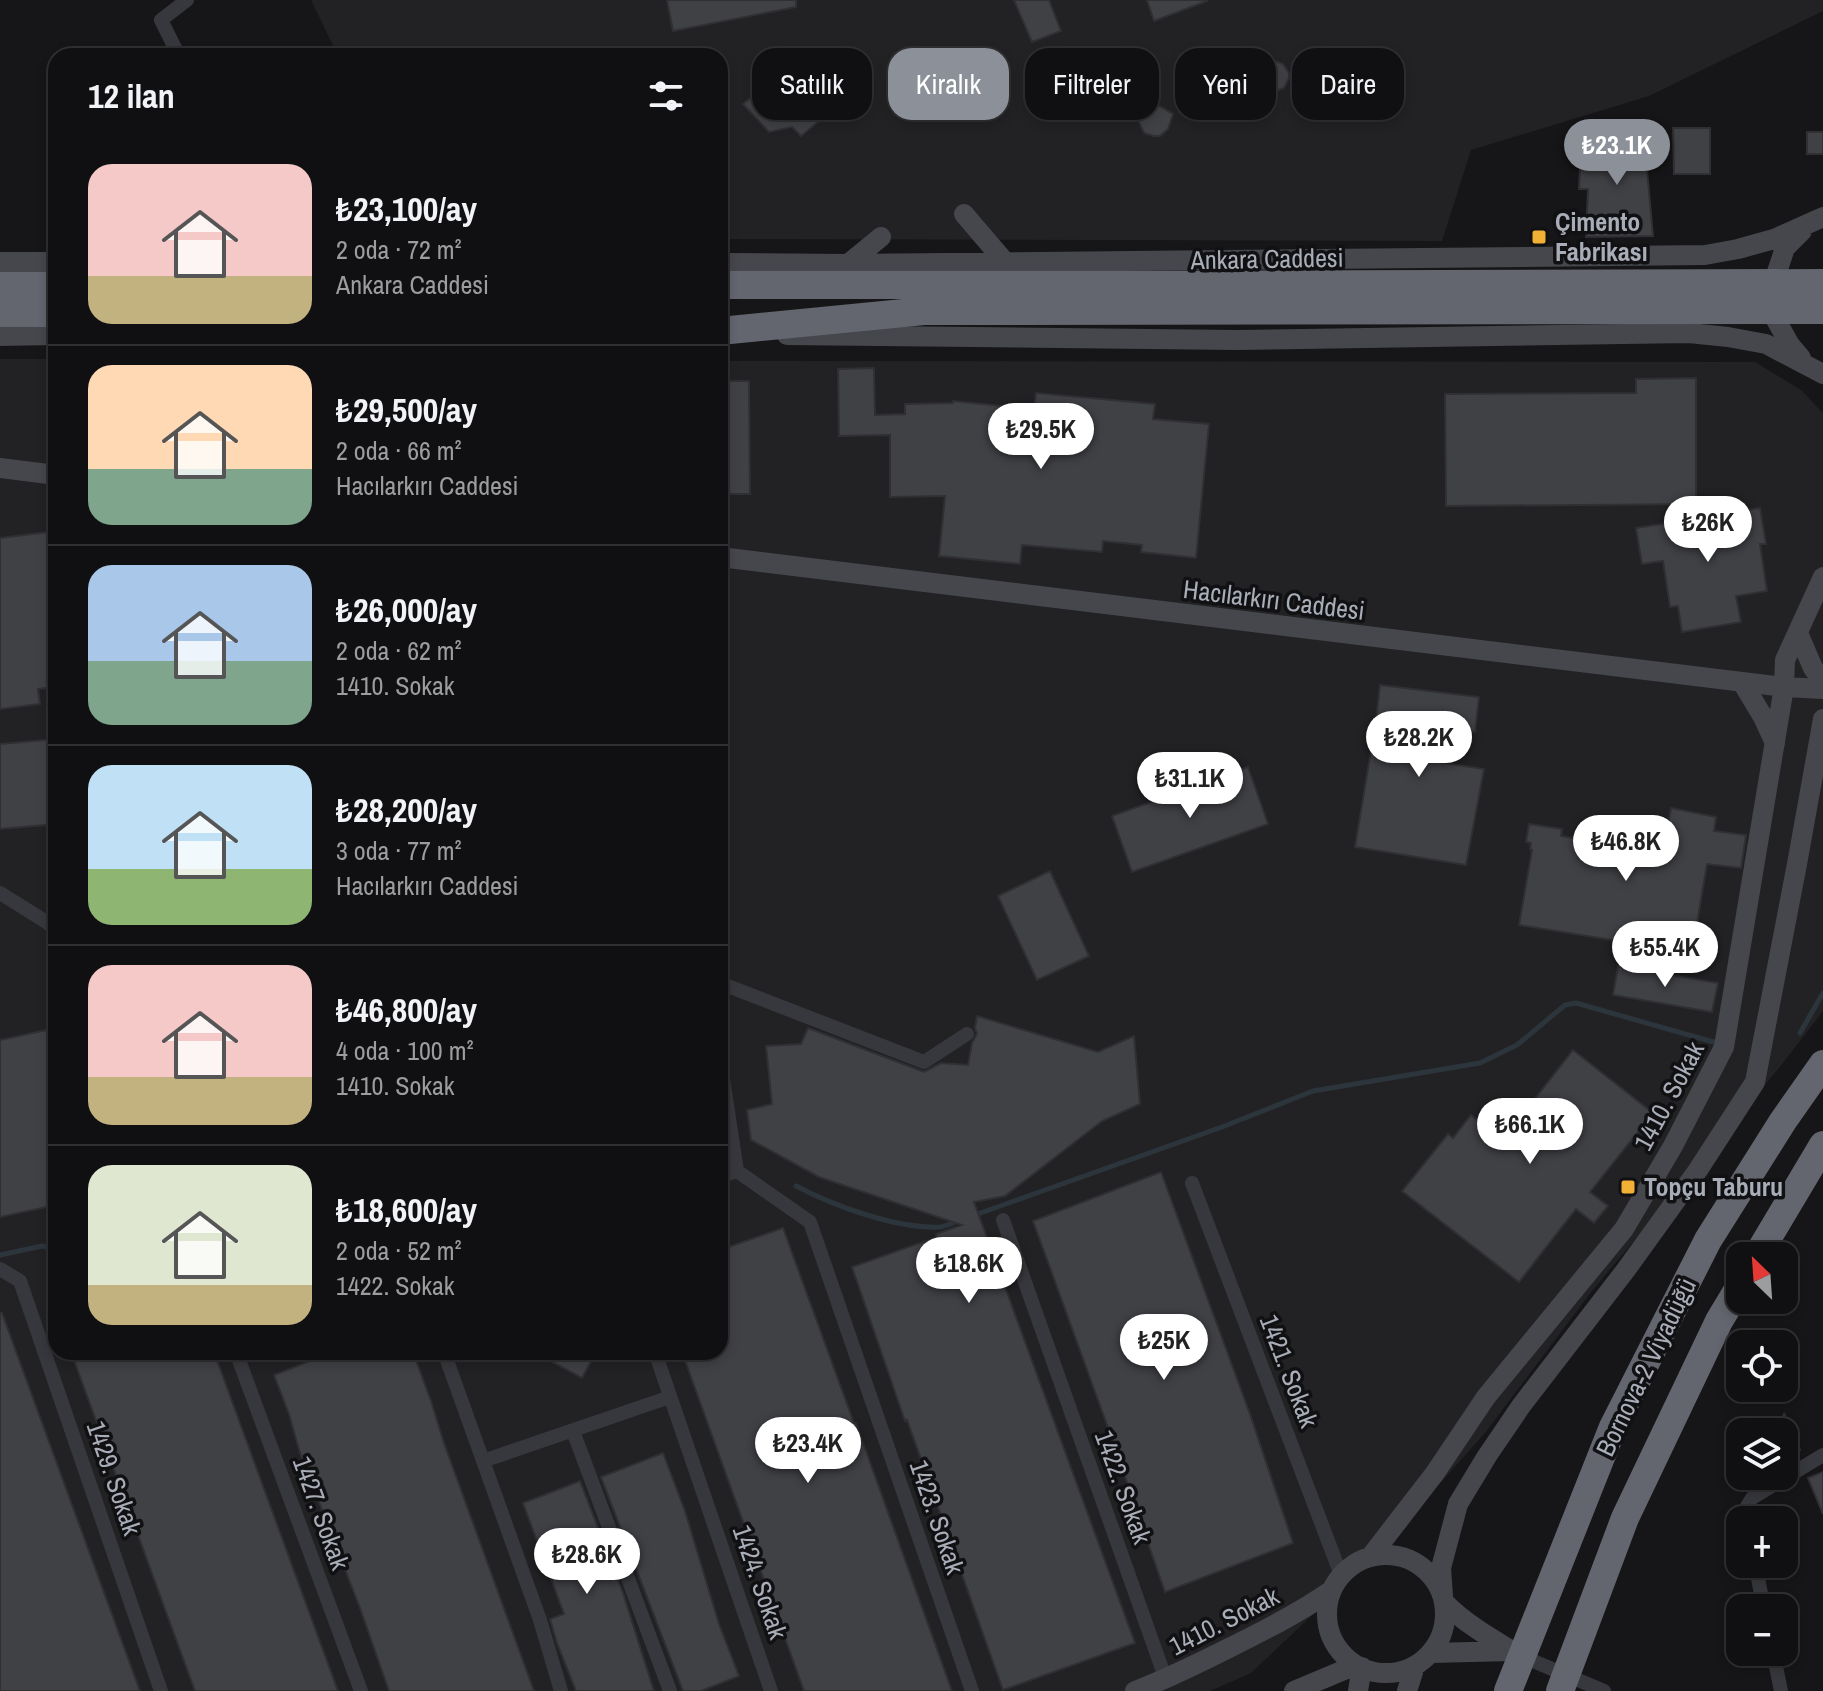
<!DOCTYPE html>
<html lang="tr">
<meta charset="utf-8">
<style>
:root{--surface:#101012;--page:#1e1e20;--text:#f1f3f6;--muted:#9c9d9f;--line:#303032;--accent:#8c9099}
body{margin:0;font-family:"Archivo Narrow",sans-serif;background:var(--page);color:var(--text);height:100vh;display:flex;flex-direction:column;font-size:30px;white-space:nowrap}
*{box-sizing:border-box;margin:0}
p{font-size:26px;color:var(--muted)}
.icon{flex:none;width:44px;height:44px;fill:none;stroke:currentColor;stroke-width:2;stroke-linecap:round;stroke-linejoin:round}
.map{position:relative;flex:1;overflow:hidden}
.panel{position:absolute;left:48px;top:48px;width:680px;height:1312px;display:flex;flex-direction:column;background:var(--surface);border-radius:24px;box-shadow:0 4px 12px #0003,0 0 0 2px var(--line)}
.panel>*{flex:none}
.top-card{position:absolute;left:752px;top:48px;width:760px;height:72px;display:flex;gap:16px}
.needle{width:52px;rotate:335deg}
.tools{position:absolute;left:1726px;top:1242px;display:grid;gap:16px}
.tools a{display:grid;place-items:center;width:72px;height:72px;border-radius:16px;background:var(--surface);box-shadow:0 4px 12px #0003,0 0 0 2px var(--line);font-size:40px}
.price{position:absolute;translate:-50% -68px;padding:0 18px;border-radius:28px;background:#fff;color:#222;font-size:26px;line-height:52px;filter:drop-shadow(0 2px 4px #0008)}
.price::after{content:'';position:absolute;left:50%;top:48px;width:24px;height:18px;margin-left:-12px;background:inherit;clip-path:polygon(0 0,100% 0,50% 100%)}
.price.on{background:var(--accent);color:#fff}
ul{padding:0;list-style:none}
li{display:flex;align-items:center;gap:24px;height:200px;padding:0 40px}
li+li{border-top:2px solid var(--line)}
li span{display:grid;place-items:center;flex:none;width:224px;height:160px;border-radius:24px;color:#555}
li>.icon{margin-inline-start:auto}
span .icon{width:96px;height:96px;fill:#fffc;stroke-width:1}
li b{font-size:34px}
h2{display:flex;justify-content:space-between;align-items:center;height:96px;padding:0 40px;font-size:34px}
.chip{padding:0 28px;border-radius:24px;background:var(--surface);box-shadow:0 4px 12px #0003,0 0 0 2px var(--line);font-size:28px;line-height:72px}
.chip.on{background:var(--accent);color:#fff}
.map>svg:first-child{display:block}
.built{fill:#222225}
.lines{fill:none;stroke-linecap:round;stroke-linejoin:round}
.stream{stroke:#2c353c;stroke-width:5}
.building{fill:#404145;stroke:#303034;stroke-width:2}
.street{stroke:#37383d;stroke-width:14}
.secondary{stroke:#45474d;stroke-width:20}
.highway{stroke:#63666e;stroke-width:28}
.highway-bridge{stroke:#63666e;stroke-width:28}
.poi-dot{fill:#f2b134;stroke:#111113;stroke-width:3}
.labels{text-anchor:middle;stroke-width:7;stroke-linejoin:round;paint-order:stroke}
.poi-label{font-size:26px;font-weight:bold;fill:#a8adb8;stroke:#111113;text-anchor:start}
.street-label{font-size:26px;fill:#a8adb8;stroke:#111113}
</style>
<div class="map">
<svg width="1823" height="1691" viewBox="0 0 1823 1691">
<rect width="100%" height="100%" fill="#161618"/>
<path class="built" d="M311 0H1823V11L1649 96 1471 150 1442 241 720 239V56H338Z
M0 359H56V1352H720V361L1755 362 1801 390 1823 413V1011L1779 1068 1592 1291 1485 1433 1374 1557 1251 1673 1210 1691H0Z"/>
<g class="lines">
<path class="stream" d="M1800 1033 1823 993
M796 1186C834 1206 897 1229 940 1227 946 1226 952 1223 958 1221
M975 1215 1222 1127 1313 1091 1480 1063 1517 1045 1565 1005 1576 1003 1717 1043
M0 1255 42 1246 56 1249"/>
</g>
<path class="building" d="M667 0H796V7L673 31Z
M1014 0H1049L1061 31 1032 42Z
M1147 0H1207V1L1154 21Z
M1273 60 1283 64 1289 73V78L1284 88 1273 92 1268 91 1256 84 1260 67 1268 61Z
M773 62 780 68 797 63 830 99 822 105 830 112 801 136 792 127 769 132 743 104 759 91 751 83Z
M1232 76 1237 77 1251 85 1246 100 1242 104 1232 108 1218 102 1207 116 1196 120 1191 119 1179 112 1181 99 1187 91 1196 88 1213 96 1222 79Z
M1154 105 1159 106 1173 114 1168 129 1160 136H1154L1144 133 1138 120 1139 116 1145 108Z
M1643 126 1653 236 1586 237 1588 189H1579L1581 146 1589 147Z
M1673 128H1710V174H1674Z
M1807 132H1823V154H1807Z
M874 368 875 415 905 414V404L953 403V401L1034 409 1036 393 1155 404 1153 419 1209 424 1196 558 1141 552 1142 545 1103 541 1102 552 1022 545 1020 564 939 556 945 496 890 497V435L839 436 838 369Z
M1696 378V504L1446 506 1445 394 1636 393V379Z
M720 381H749L750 494H720Z
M1760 508 1766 544H1760L1767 591 1736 596 1741 622 1682 632 1678 606 1670 607 1663 561 1642 564 1636 528Z
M56 531V687L38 689 40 704 0 709V538Z
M1380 685 1479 697 1475 732 1425 726 1420 759 1484 769 1466 865 1355 847 1376 720Z
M56 739V824L0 829V744Z
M1248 767 1268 824 1132 872 1112 816Z
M1671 808 1716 817 1714 831 1746 835 1741 868 1707 864 1692 953 1519 925 1532 850 1530 849 1531 843 1526 842 1529 824 1562 829 1561 836 1663 853Z
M1050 871 1089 956 1037 980 998 896Z
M1618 966 1718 983 1712 1012 1613 995Z
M977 1016 1098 1052 1134 1036 1140 1104 1102 1121 1005 1196 974 1202 1135 1643 1003 1690 907 1420 905 1421 852 1267 937 1237 936 1234 962 1225 819 1177 751 1140 747 1110 772 1104 766 1046 801 1044 808 1028 924 1072 941 1063 968 1065 972 1043 977 1034 975 1028Z
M56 1028V1205L0 1217V1040Z
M1573 1050 1653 1113 1590 1192 1608 1206 1594 1223 1576 1209 1519 1282 1402 1191 1448 1134 1453 1138 1471 1115 1488 1129 1509 1103 1523 1114Z
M1161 1172 1250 1414 1293 1543 1165 1592 1106 1422 1033 1221Z
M783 1228 854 1423H856L952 1691H804L682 1352H720V1250Z
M0 1313H2L140 1691H0Z
M71 1352H214L338 1691H195Z
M333 1352H413L431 1401 444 1443 534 1691H389L360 1608 300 1453 289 1414 274 1375Z
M534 1352H596L582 1378Z
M1784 1413 1800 1450 1784 1457V1432L1746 1431 1784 1416Z
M663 1453 685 1511 719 1624 739 1676 701 1691H683L601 1477Z
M1823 1472V1514L1808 1478Z
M580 1481 623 1593 654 1691H576L557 1643 550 1619 564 1614 523 1503Z"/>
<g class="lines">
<path class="street" d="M179 56 161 20 187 0
M0 893 48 923 56 931
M720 983 924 1062 967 1034
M720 1059 737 1171
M737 1171 810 1222 972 1691
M720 1177 737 1171
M1192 1183 1341 1575
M1003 1220 1166 1680
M0 1269 20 1281 161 1691
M236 1352 361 1691
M444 1352 540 1620 561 1691
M655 1352 771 1691
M573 1431 670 1691
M483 1461 670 1397
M1747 1520 1746 1508 1752 1498 1823 1455
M1755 1564 1764 1608
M1773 1652 1781 1691
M1519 1655 1604 1691"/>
<path class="secondary" d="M964 214 1005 262
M0 262H56
M720 263 848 264 1705 255 1738 249 1774 239 1823 217
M848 264 881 237
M787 335 1237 340 1689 333 1728 337 1766 344 1823 374
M0 336 56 335
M1801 358 1790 345 1775 318V278L1785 248 1802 231
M0 468 56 475
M720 557 1784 687 1823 689
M1798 633 1813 668 1823 682
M1742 682 1763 717 1775 743
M1327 1614a59 59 0 1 1 118 0a59 59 0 1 1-118 0Z
M1371 1556 1435 1473 1486 1397 1624 1229 1673 1146 1724 1047 1784 687 1785 660 1823 577
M1443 1596 1441 1568 1458 1504 1487 1456 1521 1406 1625 1271 1698 1170 1755 1082 1797 864 1823 719
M1444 1602C1463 1622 1489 1637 1512 1651
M1431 1653 1511 1651
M1135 1691C1167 1679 1197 1664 1227 1649 1263 1631 1299 1613 1332 1590
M1294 1691 1356 1665
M1358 1691 1362 1667
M1407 1691 1415 1666"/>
<path class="highway" d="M720 285H1132
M0 286H56
M0 313H56
M720 331 924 311
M1757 1256 1823 1145"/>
<path class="highway-bridge" d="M1132 285 1823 283
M924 311 1823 310
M1508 1691 1613 1427 1708 1240 1783 1121 1823 1064
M1560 1691 1625 1518 1719 1321 1740 1286"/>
</g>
<g class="poi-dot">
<rect x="1531" y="229" width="16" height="16" rx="4"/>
<rect x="1620" y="1179" width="16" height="16" rx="4"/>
</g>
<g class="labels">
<g class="poi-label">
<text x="1555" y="231">Çimento<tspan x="1555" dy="30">Fabrikası</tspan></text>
<text x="1644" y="1196">Topçu Taburu</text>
</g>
<g class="street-label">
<text transform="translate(1267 259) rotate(-1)" y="9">Ankara Caddesi</text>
<text transform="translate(1274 600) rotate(7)" y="9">Hacılarkırı Caddesi</text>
<text transform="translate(1669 1096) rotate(-62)" y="9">1410. Sokak</text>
<text transform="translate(1646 1367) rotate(-64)" y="9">Bornova-2 Viyadüğü</text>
<text transform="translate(1289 1371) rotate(69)" y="9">1421. Sokak</text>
<text transform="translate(114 1478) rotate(71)" y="9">1429. Sokak</text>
<text transform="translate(1123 1487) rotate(70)" y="9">1422. Sokak</text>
<text transform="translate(321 1513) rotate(70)" y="9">1427. Sokak</text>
<text transform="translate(937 1517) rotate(71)" y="9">1423. Sokak</text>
<text transform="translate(760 1582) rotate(71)" y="9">1424. Sokak</text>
<text transform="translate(1224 1621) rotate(-27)" y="9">1410. Sokak</text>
</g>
</g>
</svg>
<div class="tools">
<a><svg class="needle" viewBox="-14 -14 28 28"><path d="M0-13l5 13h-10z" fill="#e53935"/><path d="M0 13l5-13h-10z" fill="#9c9d9f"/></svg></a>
<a><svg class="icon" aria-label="locate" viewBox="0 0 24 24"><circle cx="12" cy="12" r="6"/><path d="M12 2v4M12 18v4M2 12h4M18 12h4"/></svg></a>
<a><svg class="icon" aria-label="layers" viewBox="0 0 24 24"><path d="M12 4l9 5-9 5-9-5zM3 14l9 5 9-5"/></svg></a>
<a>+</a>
<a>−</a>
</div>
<b class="price on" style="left:1617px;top:187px">₺23.1K</b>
<b class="price" style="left:1041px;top:471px">₺29.5K</b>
<b class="price" style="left:1708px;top:564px">₺26K</b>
<b class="price" style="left:1419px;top:779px">₺28.2K</b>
<b class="price" style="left:1190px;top:820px">₺31.1K</b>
<b class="price" style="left:1626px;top:883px">₺46.8K</b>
<b class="price" style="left:1665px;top:989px">₺55.4K</b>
<b class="price" style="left:1530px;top:1166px">₺66.1K</b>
<b class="price" style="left:969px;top:1305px">₺18.6K</b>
<b class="price" style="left:1164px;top:1382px">₺25K</b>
<b class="price" style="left:808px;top:1485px">₺23.4K</b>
<b class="price" style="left:587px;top:1596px">₺28.6K</b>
<div class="top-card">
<a class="chip">Satılık</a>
<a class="chip on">Kiralık</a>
<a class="chip">Filtreler</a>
<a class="chip">Yeni</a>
<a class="chip">Daire</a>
</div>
<section class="panel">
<h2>12 ilan<svg class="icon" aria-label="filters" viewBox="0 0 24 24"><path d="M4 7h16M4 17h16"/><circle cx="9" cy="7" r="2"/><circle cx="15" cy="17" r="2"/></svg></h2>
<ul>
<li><span style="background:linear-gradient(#f6c9c9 70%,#c2b280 0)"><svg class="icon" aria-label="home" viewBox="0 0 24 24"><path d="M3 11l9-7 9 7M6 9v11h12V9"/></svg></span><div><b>₺23,100/ay</b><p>2 oda · 72 m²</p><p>Ankara Caddesi</p></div></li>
<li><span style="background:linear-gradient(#ffd9b3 65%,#7fa58c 0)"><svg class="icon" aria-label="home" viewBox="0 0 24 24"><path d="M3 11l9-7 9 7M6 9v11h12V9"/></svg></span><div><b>₺29,500/ay</b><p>2 oda · 66 m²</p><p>Hacılarkırı Caddesi</p></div></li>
<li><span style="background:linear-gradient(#a9c7e8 60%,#7fa58c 0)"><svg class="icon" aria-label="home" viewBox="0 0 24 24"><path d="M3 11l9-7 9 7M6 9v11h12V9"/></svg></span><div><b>₺26,000/ay</b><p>2 oda · 62 m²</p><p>1410. Sokak</p></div></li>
<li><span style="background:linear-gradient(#bfe0f5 65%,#8fb573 0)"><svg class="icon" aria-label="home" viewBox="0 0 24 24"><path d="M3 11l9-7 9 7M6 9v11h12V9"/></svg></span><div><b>₺28,200/ay</b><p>3 oda · 77 m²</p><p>Hacılarkırı Caddesi</p></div></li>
<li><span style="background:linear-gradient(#f6c9c9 70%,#c2b280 0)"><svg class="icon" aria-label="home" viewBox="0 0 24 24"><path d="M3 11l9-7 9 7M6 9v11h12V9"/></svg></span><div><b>₺46,800/ay</b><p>4 oda · 100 m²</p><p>1410. Sokak</p></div></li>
<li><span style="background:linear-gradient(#dfe7d0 75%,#c2b280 0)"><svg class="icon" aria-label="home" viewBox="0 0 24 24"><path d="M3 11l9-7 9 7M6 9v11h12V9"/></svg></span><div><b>₺18,600/ay</b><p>2 oda · 52 m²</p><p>1422. Sokak</p></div></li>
</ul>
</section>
</div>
